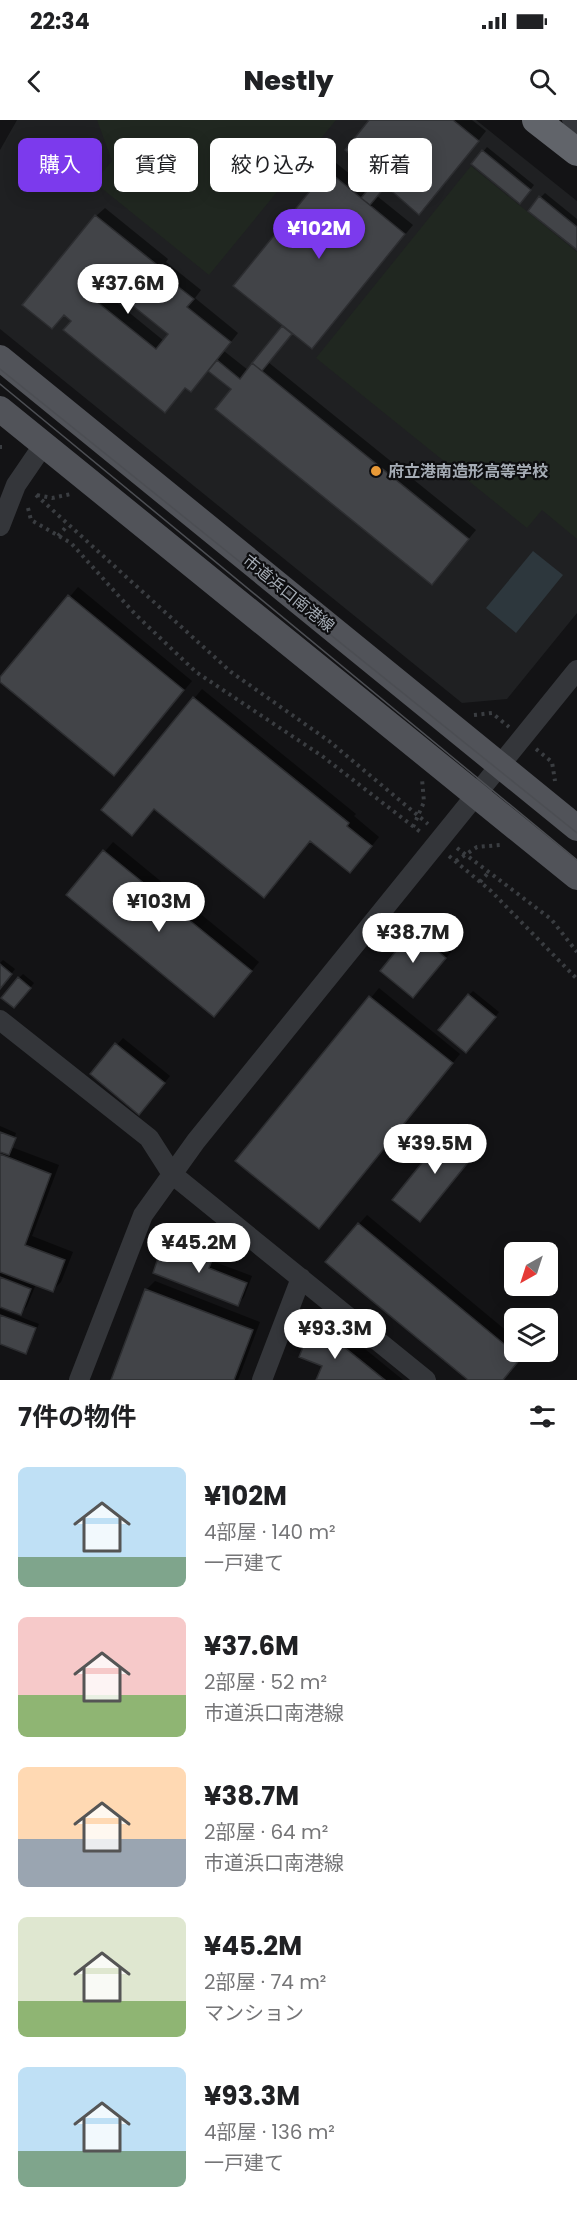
<!DOCTYPE html>
<html lang="ja">
<meta charset="utf-8">
<style>
:root{--surface:#fff;--page:#f2f2f2;--text:#202124;--muted:#757577;--accent:#7c3aed}
body{margin:0;font-family:Poppins,"Noto Sans JP",sans-serif;background:var(--page);color:var(--text);height:100vh;display:flex;flex-direction:column;font-size:22px;white-space:nowrap}
*{box-sizing:border-box;margin:0}
p{font-size:20px;color:var(--muted)}
.icon{flex:none;width:33px;height:33px;fill:none;stroke:currentColor;stroke-width:2;stroke-linecap:round;stroke-linejoin:round}
.map{position:relative;height:1260px;overflow:hidden}
.details{display:flex;flex-direction:column;background:var(--surface);flex:1}
.details>*{flex:none}
.hud{position:absolute;left:18px;top:18px;width:542px;height:54px;display:flex;gap:12px}
.needle{width:39px;rotate:219deg}
.controls{position:absolute;left:504px;top:1122px;display:grid;gap:12px}
.controls a{display:grid;place-items:center;width:54px;height:54px;border-radius:9px;background:var(--surface);box-shadow:0 3px 15px #0003;font-size:30px}
.price{position:absolute;translate:-50% -51px;padding:0 14px;border-radius:21px;background:#fff;color:#222;font-size:20px;line-height:39px;filter:drop-shadow(0 2px 3px #0008)}
.price::after{content:'';position:absolute;left:50%;top:36px;width:18px;height:14px;margin-left:-9px;background:inherit;clip-path:polygon(0 0,100% 0,50% 100%)}
.price.active{background:var(--accent);color:#fff}
ul{padding:0;list-style:none}
li{display:flex;align-items:center;gap:18px;height:150px;padding:0 18px}
li span{display:grid;place-items:center;flex:none;width:168px;height:120px;border-radius:9px;color:#555}
li>.icon{margin-inline-start:auto}
span .icon{width:72px;height:72px;fill:#fffc;stroke-width:1}
li b{font-size:26px}
h2{display:flex;justify-content:space-between;align-items:center;height:72px;padding:0 18px;font-size:26px}
.tag{padding:0 21px;border-radius:9px;background:var(--surface);box-shadow:0 3px 15px #0003;font-size:21px;line-height:54px}
.tag.active{background:var(--accent);color:#fff}
.status{display:flex;justify-content:space-between;align-items:center;height:42px;padding:0 30px;background:var(--surface);direction:ltr}
.status svg{height:16px;fill:currentColor}
header{display:flex;justify-content:space-between;align-items:center;height:78px;padding:0 18px;background:var(--surface);font-size:27px;font-weight:800}
.map>svg:first-child{display:block}
.built{fill:#1f2022}
.green{fill:#202720}
.water{fill:#2d373d}
.shadow{fill:#0007;fill-rule:evenodd}
.building{fill:#424448;stroke:#2d2e31;stroke-width:1.5;fill-rule:evenodd}
.lines{fill:none;stroke-linecap:round;stroke-linejoin:round}
.path{stroke:#3a3d41;stroke-width:4;stroke-dasharray:3 4.5;stroke-linecap:butt}
.minor{stroke:#34363a;stroke-width:20}
.major{stroke:#515359;stroke-width:26}
.highway{stroke:#61646a;stroke-width:28}
.tram{stroke:#4c4e53;stroke-width:1.5}
.poi-dot{fill:#e99a37;stroke:#0e0e10;stroke-width:2}
.labels{text-anchor:middle;stroke-width:4.5;stroke-linejoin:round;paint-order:stroke}
.poi-label{font-size:16px;font-weight:bold;fill:#a5acb5;stroke:#0e0e10;text-anchor:start}
.street-label{font-size:16px;fill:#a5acb5;stroke:#0e0e10}
</style>
<div class="status"><b>22:34</b><svg viewBox="0 0 49 12"><path d="M0 12V9h3v3zM5 12V6h3v6zM10 12V3h3v9zM15 12V0h3v12zM26 1h20v11H26zM47 4h2v5h-2z"/></svg></div>
<header><svg class="icon" aria-label="back" viewBox="0 0 24 24"><path d="M15 5l-7 7 7 7"/></svg>Nestly<svg class="icon" aria-label="search" viewBox="0 0 24 24"><circle cx="10" cy="10" r="6"/><path d="M15 15l6 6"/></svg></header>
<div class="map">
<svg width="577" height="1260" viewBox="0 0 577 1260">
<rect width="100%" height="100%" fill="#131315"/>
<path class="built" d="M17 0H476L577 81V493L507 579 462 583 0 209V30Z"/>
<path class="green" d="M97 0H336L209 155 94 62 112 41Z
M471 46 577 132V419L542 390 527 408 316 238Z"/>
<path class="water" d="M533 431 563 455 516 513 486 488Z"/>
<path class="shadow" d="M371 0H472L486 11 428 84 386 64 377 76 413 105 312 227 292 212 268 242 476 410 432 463 233 269 209 250 199 262 186 266 73 200 96 96 105 88 168 139 166 142 201 170 195 178 238 213 224 231 248 250 285 205 328 51 336 43 370 70 380 58ZM104 161 170 214 164 221 99 168Z
M487 27 534 65 524 78 473 44Z
M545 73 577 99V128L541 77Z
M78 467 192 561 122 645 0 560Z
M202 569 356 694 354 696 379 717 358 743 310 720 155 688 103 690Z
M113 722 259 842 223 886 68 775Z
M420 805 452 831 413 876 414 811Z
M3 840 15 849 0 868V843Z
M23 854 34 863 18 882 19 858Z
M379 868 460 934 327 1098 237 1041Z
M473 871 499 892 471 927 469 875Z
M123 918 170 956 146 986 92 954Z
M458 1003 483 1023 426 1094 452 1009Z
M0 1006 16 1013 11 1028H14L19 1014 14 1028 59 1045 32 1116 73 1132 61 1162 53 1170 36 1164 27 1186 21 1193 0 1185Z
M367 1095 514 1217V1232H526L502 1260H470L359 1104Z
M191 1118 220 1129 215 1142 252 1156 244 1177 238 1184 163 1130 169 1124 183 1129Z
M155 1161 260 1202 238 1260H112L146 1170Z
M0 1189 39 1204 26 1232 0 1222Z
M320 1202 343 1211 403 1260H318L324 1245 311 1210Z"/>
<path class="building" d="M369 0H453L479 21 419 95 345 30Z
M482 30 531 70 520 84 471 44Z
M327 50 405 114 312 229 233 166Z
M376 60 385 67 370 85 361 78Z
M539 76 577 107V130L528 91Z
M95 95 161 148 158 151 194 179 187 187 231 222 191 272 185 268 165 293 63 210 71 201 64 195 52 209 22 185ZM103 162 168 214 156 229 91 177Z
M282 206 292 214 262 251 252 243Z
M217 240 240 259 252 243 469 419 432 465 215 289 231 269 208 251Z
M68 475 184 570 114 656 0 562V557Z
M193 577 349 703 347 706 372 726 350 753 310 721 264 778 154 689 132 716 101 690Z
M103 730 252 851 214 897 66 775Z
M413 810 446 838 413 878 380 851Z
M0 844 12 854 0 869Z
M18 857 31 868 14 888 1 878Z
M468 874 496 897 466 933 438 910Z
M369 876 453 943 319 1109 235 1041Z
M115 923 165 963 139 995 90 954Z
M450 1008 478 1030 420 1102 392 1080Z
M0 1012 16 1018 9 1035 0 1032Z
M0 1034 51 1054 25 1125 65 1140 53 1172 0 1152Z
M358 1103 521 1238 503 1260H468L325 1142Z
M183 1124 214 1135 209 1148 247 1163 238 1186 153 1153 161 1129 179 1136Z
M0 1157 31 1169 21 1195 0 1187Z
M145 1169 253 1210 234 1260H111Z
M0 1195 36 1208 26 1234 0 1224Z
M310 1210 334 1219 385 1260H316L322 1246 299 1237Z"/>
<g class="lines">
<path class="path" d="M0 327H2
M36 375 231 552 329 621 428 704
M37 375 52 378 71 374
M28 388 31 400 71 423 135 494 196 552 322 636 423 714
M58 416 68 405
M474 595 492 593 509 607
M536 629 552 642 555 661
M413 707 424 682 422 659
M457 728 551 799 577 832
M449 736 491 771 577 859
M456 741 477 727 500 725
M480 762 488 753"/>
<path class="minor" d="M572 0 577 4
M0 406 16 365 44 324
M0 900 149 1018 172 1054 426 1260
M79 1260 143 1095 196 1021 577 550
M262 1260 301 1158"/>
<path class="major" d="M0 238 577 708
M0 289 577 757"/>
<path class="highway" d="M536 0 577 32"/>
<path class="tram" d="M0 249 577 713
M0 264 577 740"/>
</g>
<circle class="poi-dot" cx="376" cy="351" r="6"/>
<g class="labels">
<g class="poi-label">
<text x="388" y="357">府立港南造形高等学校</text>
</g>
<g class="street-label">
<text transform="translate(289 473) rotate(39)" y="6">市道浜口南港線</text>
</g>
</g>
</svg>
<div class="controls">
<a><svg class="needle" viewBox="-14 -14 28 28"><path d="M0-13l5 13h-10z" fill="#e53935"/><path d="M0 13l5-13h-10z" fill="#757577"/></svg></a>
<a><svg class="icon" aria-label="layers" viewBox="0 0 24 24"><path d="M12 4l9 5-9 5-9-5zM3 14l9 5 9-5"/></svg></a>
</div>
<b class="price active" style="left:319px;top:140px">¥102M</b>
<b class="price" style="left:128px;top:195px">¥37.6M</b>
<b class="price" style="left:159px;top:813px">¥103M</b>
<b class="price" style="left:413px;top:844px">¥38.7M</b>
<b class="price" style="left:435px;top:1055px">¥39.5M</b>
<b class="price" style="left:199px;top:1154px">¥45.2M</b>
<b class="price" style="left:335px;top:1240px">¥93.3M</b>
<div class="hud">
<a class="tag active">購入</a>
<a class="tag">賃貸</a>
<a class="tag">絞り込み</a>
<a class="tag">新着</a>
</div>
</div>
<section class="details">
<h2>7件の物件<svg class="icon" aria-label="filters" viewBox="0 0 24 24"><path d="M4 7h16M4 17h16"/><circle cx="9" cy="7" r="2"/><circle cx="15" cy="17" r="2"/></svg></h2>
<ul>
<li><span style="background:linear-gradient(#bfe0f5 75%,#7fa58c 0)"><svg class="icon" aria-label="home" viewBox="0 0 24 24"><path d="M3 11l9-7 9 7M6 9v11h12V9"/></svg></span><div><b>¥102M</b><p>4部屋 · 140 m²</p><p>一戸建て</p></div></li>
<li><span style="background:linear-gradient(#f6c9c9 65%,#8fb573 0)"><svg class="icon" aria-label="home" viewBox="0 0 24 24"><path d="M3 11l9-7 9 7M6 9v11h12V9"/></svg></span><div><b>¥37.6M</b><p>2部屋 · 52 m²</p><p>市道浜口南港線</p></div></li>
<li><span style="background:linear-gradient(#ffd9b3 60%,#9aa5b1 0)"><svg class="icon" aria-label="home" viewBox="0 0 24 24"><path d="M3 11l9-7 9 7M6 9v11h12V9"/></svg></span><div><b>¥38.7M</b><p>2部屋 · 64 m²</p><p>市道浜口南港線</p></div></li>
<li><span style="background:linear-gradient(#dfe7d0 70%,#8fb573 0)"><svg class="icon" aria-label="home" viewBox="0 0 24 24"><path d="M3 11l9-7 9 7M6 9v11h12V9"/></svg></span><div><b>¥45.2M</b><p>2部屋 · 74 m²</p><p>マンション</p></div></li>
<li><span style="background:linear-gradient(#bfe0f5 70%,#7fa58c 0)"><svg class="icon" aria-label="home" viewBox="0 0 24 24"><path d="M3 11l9-7 9 7M6 9v11h12V9"/></svg></span><div><b>¥93.3M</b><p>4部屋 · 136 m²</p><p>一戸建て</p></div></li>
</ul>
</section>
